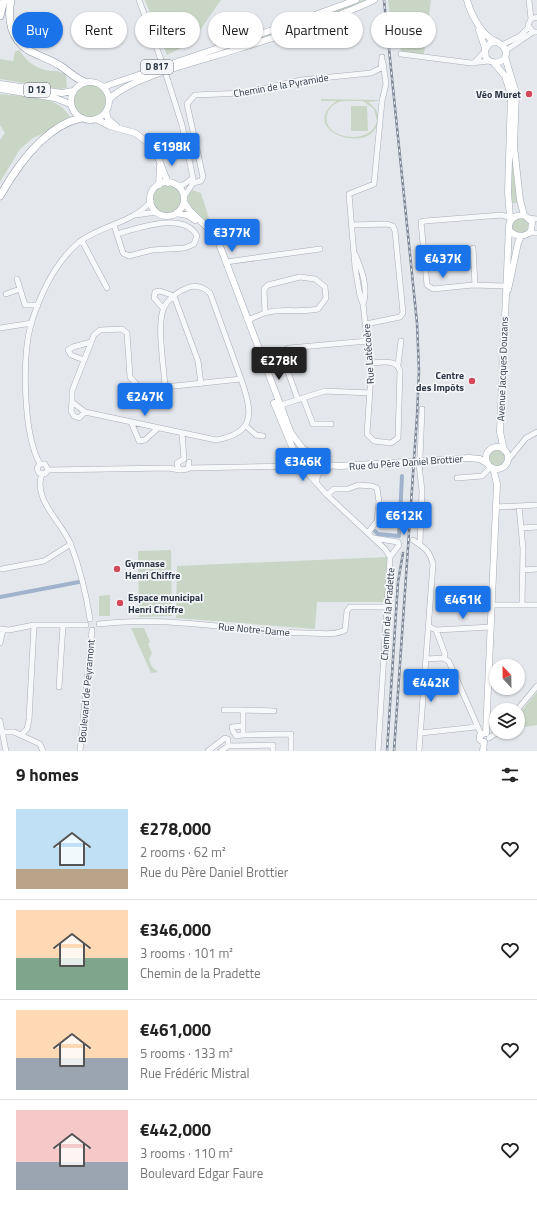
<!DOCTYPE html>
<meta charset="utf-8">
<style>
:root{--surface:#fff;--page:#f2f2f2;--text:#222;--muted:#767676;--line:#e0e0e0;--accent:#1a73e8}
body{margin:0;font-family:"Titillium Web",sans-serif;background:var(--page);color:var(--text);height:100vh;display:flex;flex-direction:column;font-size:15px;white-space:nowrap}
*{box-sizing:border-box;margin:0}
p{font-size:13px;color:var(--muted)}
.icon{flex:none;width:22px;height:22px;fill:none;stroke:currentColor;stroke-width:2;stroke-linecap:round;stroke-linejoin:round}
.map{position:relative;height:751px;overflow:hidden}
.panel{display:flex;flex-direction:column;background:var(--surface);flex:1}
.panel>*{flex:none}
.guide{position:absolute;left:12px;top:12px;width:513px;height:36px;display:flex;gap:8px}
.needle{width:26px;rotate:338deg}
.fabs{position:absolute;left:489px;top:659px;display:grid;gap:8px}
.fabs a{display:grid;place-items:center;width:36px;height:36px;border-radius:50%;background:var(--surface);box-shadow:0 1px 3px #0004;font-size:20px}
.price{position:absolute;translate:-50% -34px;padding:0 9px;border-radius:4px;background:var(--accent);color:#fff;font-size:13px;line-height:26px;filter:drop-shadow(0 1px 2px #0008)}
.price::after{content:'';position:absolute;left:50%;top:24px;width:12px;height:9px;margin-left:-6px;background:inherit;clip-path:polygon(0 0,100% 0,50% 100%)}
.price.selected{background:#222;color:#fff}
ul{padding:0;list-style:none}
li{display:flex;align-items:center;gap:12px;height:100px;padding:0 16px}
li+li{border-top:1px solid var(--line)}
li span{display:grid;place-items:center;flex:none;width:112px;height:80px;border-radius:0px;color:#555}
li>.icon{margin-inline-start:auto}
span .icon{width:48px;height:48px;fill:#fffc;stroke-width:1}
li b{font-size:17px}
h2{display:flex;justify-content:space-between;align-items:center;height:48px;padding:0 16px;font-size:17px}
.pill{padding:0 14px;border-radius:18px;background:var(--surface);box-shadow:0 1px 3px #0004;font-size:14px;line-height:36px}
.pill.selected{background:var(--accent);color:#fff}
.map>svg:first-child{display:block}
.green{fill:#c9d6c5;fill-rule:evenodd}
.lines{fill:none;stroke-linecap:round;stroke-linejoin:round}
.canal{stroke:#9fb4cc;stroke-width:4}
.minor-casing{stroke:#a9aeb7;stroke-width:6}
.major-casing{stroke:#a3abb8;stroke-width:7}
.highway-casing{stroke:#8b94a3;stroke-width:8}
.minor{stroke:#f7f8fa;stroke-width:5}
.major{stroke:#fff;stroke-width:6}
.highway{stroke:#fff;stroke-width:7}
.rail-casing{stroke:#7d8696;stroke-width:2.5}
.rail{stroke:#f4f6f9;stroke-width:1;stroke-dasharray:3;stroke-linecap:butt}
.minor-bridge-casing{stroke:#a9aeb7;stroke-width:6;stroke-linecap:butt}
.minor-bridge{stroke:#f7f8fa;stroke-width:5}
.poi-dot{fill:#d1495b;stroke:#f4f6f9;stroke-width:1.5}
.labels{text-anchor:middle;stroke-width:3.5;stroke-linejoin:round;paint-order:stroke}
.shield{fill:#f4f6f9;stroke:#676e7b;stroke-width:1}
.shield-label{font-size:9px;font-weight:bold;fill:#2b3445}
.street-label{font-size:10px;fill:#2b3445;stroke:#f4f6f9}
.poi-label{font-size:10px;font-weight:bold;fill:#2b3445;stroke:#f4f6f9;text-anchor:end}
</style>
<div class="map">
<svg width="537" height="751" viewBox="0 0 537 751">
<rect width="100%" height="100%" fill="#e4e7ec"/>
<path class="green" d="M145 0H221L191 43 167 55Z
M363 0H369L307 24 123 84 306 22Z
M388 0H431L424 54 401 52 398 34 392 33Z
M19 50C27 62 36 69 51 71 58 71 60 71 66 75L67 88 60 89 0 79V59L13 61 15 52Z
M73 101a17 17 0 1 1 34 0a17 17 0 1 1-34 0Z
M0 94C24 97 57 94 70 117L44 133 33 138 20 149 0 182V140L5 133 0 125Z
M321 99 378 100V101L368 102C375 107 380 113 378 122 372 156 296 132 336 101H321ZM345 101H363L374 109 377 121C370 149 314 137 329 110 333 104 339 101 345 101Z
M351 106H367L368 131H351Z
M512 160 517 203H511Z
M153 199a14 14 0 1 1 28 0a14 14 0 1 1-28 0Z
M192 190 201 193 213 231C201 219 182 209 190 191Z
M512 226a8 8 0 1 1 16 0a8 8 0 1 1-16 0Z
M489 458a8 8 0 1 1 16 0a8 8 0 1 1-16 0Z
M303 452 308 455 309 460 306 465 302 466 297 463V455H300L301 460 304 461 305 458 301 455Z
M171 550 172 616 139 617 138 551Z
M387 557 386 602H317L315 629 176 618 177 566Z
M110 595V616H99V596Z
M131 628H144L150 642 148 644 152 653 149 659 152 667 158 672 151 673Z
M537 692V725L518 728V715Z"/>
<g class="lines">
<path class="canal" d="M375 531 378 534 399 536 402 476
M0 597 79 582"/>
<defs>
<path id="minor" d="M139 0 160 57
M529 0 531 19
M537 17 531 19 528 25 533 32H537
M502 45 520 36 528 28
M505 51 533 32
M401 54 471 63 489 61
M474 63 484 52
M168 81 182 125 193 178V183L184 197
M193 183 201 181 203 177 187 104 195 95 245 93 301 80 371 73 381 68 382 57
M175 185H183L193 178
M136 215 156 212
M529 218 537 219
M114 225 123 253 129 256 152 250 185 248 194 244 197 236C184 211 138 228 117 234
M351 225 387 224 393 226 395 231 403 313 400 317 366 324
M529 233H537
M82 241 107 288
M473 248 475 285
M355 254C361 268 369 288 363 304
M226 262 320 249
M17 279 25 305H38
M505 286 473 285 433 289 427 285 421 222 425 221 502 215 510 218
M6 294 20 289
M163 308 154 298 155 292 160 291 174 296 198 361 201 384
M247 320C253 318 259 315 265 313 282 308 300 313 318 309L326 298 325 287 315 279 300 277 268 285 264 289 265 313
M0 328 32 323
M122 329 127 333 130 377 137 385 146 389 241 379C252 411 257 433 216 440L85 412 72 402V391L94 335 100 330Z
M84 360 71 355 68 350 73 347 91 342
M370 363C381 363 396 358 400 371L398 438 391 443 374 441 367 434 371 374 363 304 360 296 355 267 349 194 374 184 382 101 386 84 383 62
M398 365 401 341
M165 387C164 367 157 328 163 310 165 302 177 292 185 289 194 284 202 286 210 293L241 379
M303 398 313 424H331
M298 400 282 355 283 351 289 348 368 341
M72 402 71 411 74 416 79 418 85 412
M280 409 284 404 325 391 370 393
M131 422 139 441 145 440 158 428
M246 426 256 435 263 436
M182 433 184 459
M420 458 422 409
M184 459 177 463 178 467 181 470 188 469 189 462
M508 460 526 438 537 432
M40 464C23 434 22 357 31 324 40 295 55 263 78 243 98 226 134 223 151 201
M40 464 37 468 39 473 45 474 48 470
M40 464H45L48 470
M281 464 294 457
M419 464 422 491 420 543
M309 466 314 478
M189 468 297 466
M303 468 327 495 385 549 390 557 378 751
M48 470 168 468 180 470
M42 474C32 500 63 523 71 545 80 569 86 593 90 619
M457 478 482 476 491 467
M317 484C316 474 320 468 330 467
M327 495 334 489H348L358 485 372 486 377 488 379 502 377 521 368 533
M519 506 523 549 522 605
M496 507 537 505
M521 528 537 527
M373 538 398 542 399 545 390 557
M413 540C424 548 429 549 433 564L419 751
M2 569 44 561 71 544
M523 570 537 569
M492 605H537
M99 624C168 615 237 632 306 633 318 633 334 636 345 630L347 611 350 607H388
M428 626 436 630 445 654 444 658
M0 629 9 630 34 625H86
M436 630 491 627
M0 643 3 630
M444 658 449 662 481 734
M426 659 444 658
M59 687 63 625
M224 710H243
M517 710 537 686
M274 711 243 710V735L291 734V751
M0 721 6 751
M243 726 232 727 233 731 236 736 243 735
M2 732H14L40 744 43 751
M421 733 476 727
M21 735 27 729 29 720 34 625
M489 738 498 732
M80 751 92 630
M208 751 225 738 228 739V746
M221 751 228 746 273 745V751"/>
<path id="major" d="M467 0C470 12 479 30 490 38 494 41 502 43 505 49 510 61 494 67 486 58L485 50 490 43 497 42
M479 30 485 48
M505 57 516 93 514 146 520 200 524 215
M494 63 505 76 511 95 508 192 510 218 511 219
M71 101a19 19 0 1 1 38 0a19 19 0 1 1-38 0Z
M0 84 62 93 73 91
M103 87 293 23 356 0
M0 89 55 98 70 104
M109 100C125 80 189 64 215 56 268 39 323 24 374 0
M106 111 108 119 116 126
M96 119 110 126 135 133 154 147 168 183
M150 199a17 17 0 1 1 34 0a17 17 0 1 1-34 0Z
M159 185 160 166
M184 202 190 211 211 231 218 241 291 433 303 449
M176 213 187 215 195 220
M508 290 518 243 521 236
M274 403 295 454
M486 458a11 11 0 1 1 22 0a11 11 0 1 1-22 0Z
M294 459a9 9 0 1 1 18 0a9 9 0 1 1-18 0Z
M504 450 500 432 509 226C510 218 516 215 524 215L532 222 531 231C524 238 516 237 509 230
M311 464 340 466 469 458 480 459 488 464
M486 733 497 484 493 468
M484 742 480 740V735L486 733
M483 751 484 742"/>
<path id="highway" d="M11 0C7 19 11 39 28 50 38 56 50 59 59 65 69 71 74 78 85 82
M0 16 4 0
M0 196C17 166 45 126 81 118"/>
</defs>
<use href="#minor" class="minor-casing"/>
<use href="#major" class="major-casing"/>
<use href="#highway" class="highway-casing"/>
<use href="#minor" class="minor"/>
<use href="#major" class="major"/>
<use href="#highway" class="highway"/>
<defs>
<path id="rail" d="M384 0 417 323 419 371 417 416 394 751
M387 751 398 582 403 553"/>
</defs>
<use href="#rail" class="rail-casing"/>
<use href="#rail" class="rail"/>
<defs>
<path id="minor-bridge" d="M160 57 168 81
M419 464 420 458"/>
</defs>
<use href="#minor-bridge" class="minor-bridge-casing"/>
<use href="#minor-bridge" class="minor-bridge"/>
</g>
<g class="poi-dot">
<circle cx="529" cy="94" r="4"/>
<circle cx="472" cy="381" r="4"/>
<circle cx="117" cy="569" r="4"/>
<circle cx="120" cy="603" r="4"/>
</g>
<g class="labels">
<g class="shield">
<rect x="141" y="60" width="32" height="14" rx="3"/>
<rect x="24" y="83" width="26" height="14" rx="3"/>
</g>
<g class="shield-label">
<text x="157" y="70">D 817</text>
<text x="37" y="93">D 12</text>
</g>
<g class="street-label">
<text transform="translate(281 85) rotate(-10)" y="4">Chemin de la Pyramide</text>
<text transform="translate(368 354) rotate(-94)" y="4">Rue Latécoère</text>
<text transform="translate(502 369) rotate(-88)" y="4">Avenue Jacques Douzans</text>
<text transform="translate(406 462) rotate(-4)" y="4">Rue du Père Daniel Brottier</text>
<text transform="translate(387 614) rotate(-86)" y="4">Chemin de la Pradette</text>
<text transform="translate(254 629) rotate(5)" y="4">Rue Notre-Dame</text>
<text transform="translate(86 691) rotate(-85)" y="4">Boulevard de Peyramont</text>
</g>
<g class="poi-label">
<text x="521" y="98">Véo Muret</text>
<text x="464" y="379">Centre<tspan x="464" dy="12">des Impôts</tspan></text>
<text x="125" y="567" text-anchor="start">Gymnase<tspan x="125" dy="12">Henri Chiffre</tspan></text>
<text x="128" y="601" text-anchor="start">Espace municipal<tspan x="128" dy="12">Henri Chiffre</tspan></text>
</g>
</g>
</svg>
<div class="fabs">
<a><svg class="needle" viewBox="-14 -14 28 28"><path d="M0-13l5 13h-10z" fill="#e53935"/><path d="M0 13l5-13h-10z" fill="#767676"/></svg></a>
<a><svg class="icon" aria-label="layers" viewBox="0 0 24 24"><path d="M12 4l9 5-9 5-9-5zM3 14l9 5 9-5"/></svg></a>
</div>
<b class="price" style="left:172px;top:167px">€198K</b>
<b class="price" style="left:232px;top:253px">€377K</b>
<b class="price" style="left:443px;top:279px">€437K</b>
<b class="price selected" style="left:279px;top:381px">€278K</b>
<b class="price" style="left:145px;top:417px">€247K</b>
<b class="price" style="left:303px;top:482px">€346K</b>
<b class="price" style="left:404px;top:536px">€612K</b>
<b class="price" style="left:463px;top:620px">€461K</b>
<b class="price" style="left:431px;top:703px">€442K</b>
<div class="guide">
<a class="pill selected">Buy</a>
<a class="pill">Rent</a>
<a class="pill">Filters</a>
<a class="pill">New</a>
<a class="pill">Apartment</a>
<a class="pill">House</a>
</div>
</div>
<section class="panel">
<h2>9 homes<svg class="icon" aria-label="filters" viewBox="0 0 24 24"><path d="M4 7h16M4 17h16"/><circle cx="9" cy="7" r="2"/><circle cx="15" cy="17" r="2"/></svg></h2>
<ul>
<li><span style="background:linear-gradient(#bfe0f5 75%,#b9a48a 0)"><svg class="icon" aria-label="home" viewBox="0 0 24 24"><path d="M3 11l9-7 9 7M6 9v11h12V9"/></svg></span><div><b>€278,000</b><p>2 rooms · 62 m²</p><p>Rue du Père Daniel Brottier</p></div><svg class="icon" aria-label="heart" viewBox="0 0 24 24"><path d="M12 20l-8-8c-3-5 5-10 8-4 3-6 11-1 8 4z"/></svg></li>
<li><span style="background:linear-gradient(#ffd9b3 60%,#7fa58c 0)"><svg class="icon" aria-label="home" viewBox="0 0 24 24"><path d="M3 11l9-7 9 7M6 9v11h12V9"/></svg></span><div><b>€346,000</b><p>3 rooms · 101 m²</p><p>Chemin de la Pradette</p></div><svg class="icon" aria-label="heart" viewBox="0 0 24 24"><path d="M12 20l-8-8c-3-5 5-10 8-4 3-6 11-1 8 4z"/></svg></li>
<li><span style="background:linear-gradient(#ffd9b3 60%,#9aa5b1 0)"><svg class="icon" aria-label="home" viewBox="0 0 24 24"><path d="M3 11l9-7 9 7M6 9v11h12V9"/></svg></span><div><b>€461,000</b><p>5 rooms · 133 m²</p><p>Rue Frédéric Mistral</p></div><svg class="icon" aria-label="heart" viewBox="0 0 24 24"><path d="M12 20l-8-8c-3-5 5-10 8-4 3-6 11-1 8 4z"/></svg></li>
<li><span style="background:linear-gradient(#f6c9c9 65%,#9aa5b1 0)"><svg class="icon" aria-label="home" viewBox="0 0 24 24"><path d="M3 11l9-7 9 7M6 9v11h12V9"/></svg></span><div><b>€442,000</b><p>3 rooms · 110 m²</p><p>Boulevard Edgar Faure</p></div><svg class="icon" aria-label="heart" viewBox="0 0 24 24"><path d="M12 20l-8-8c-3-5 5-10 8-4 3-6 11-1 8 4z"/></svg></li>
</ul>
</section>
